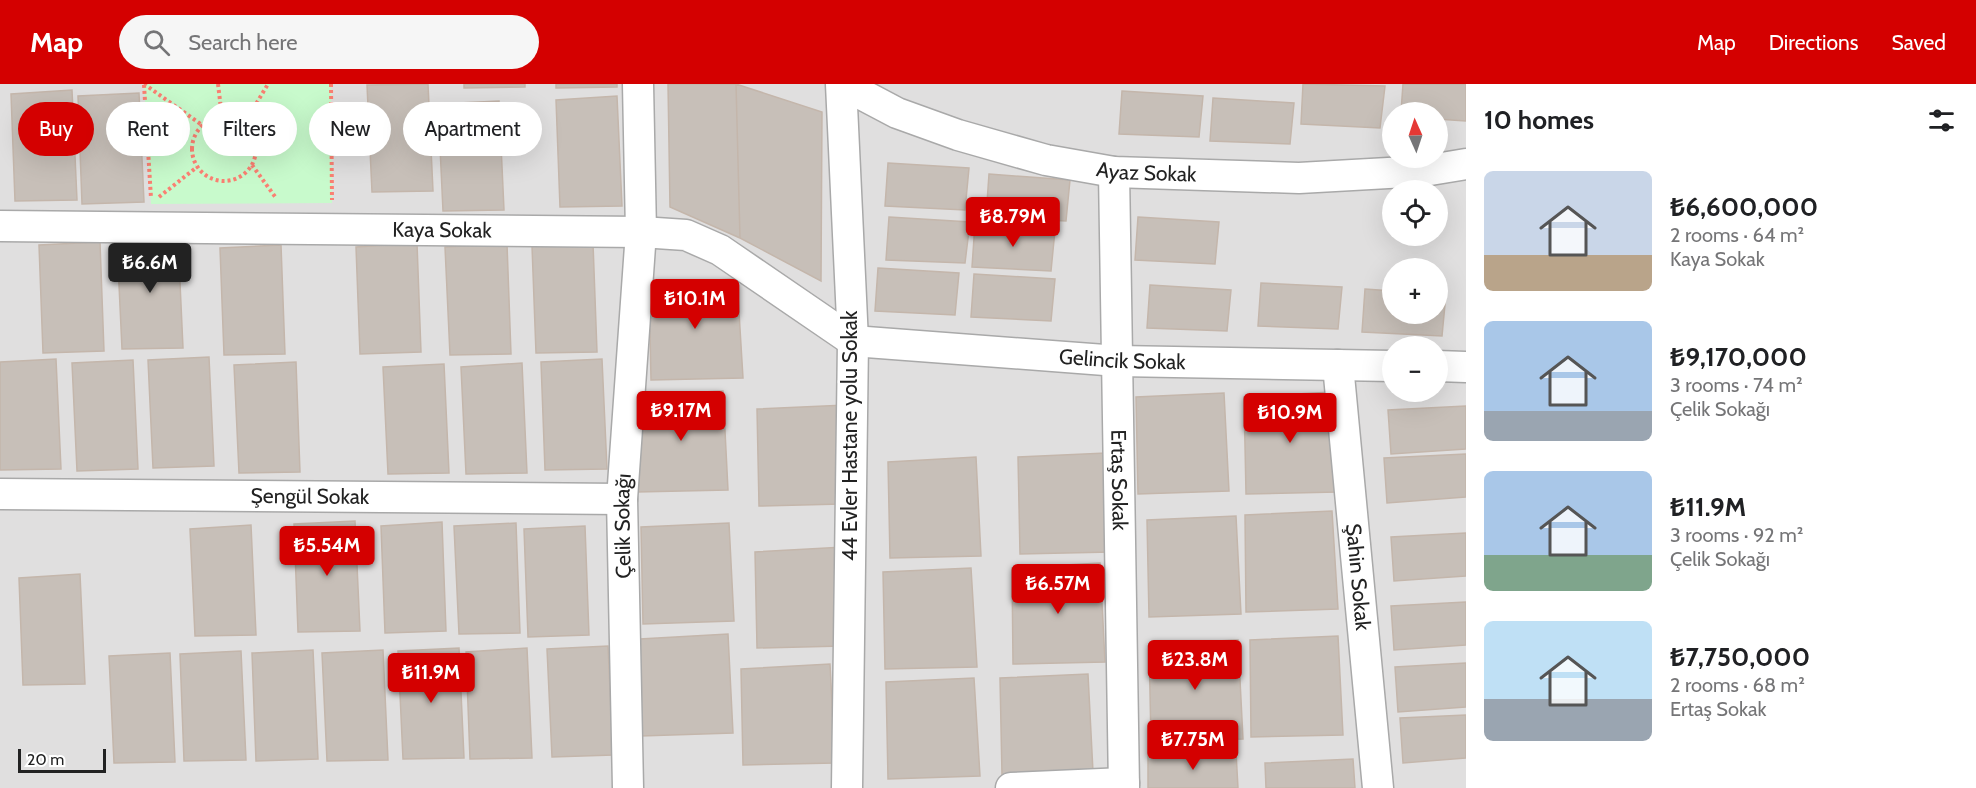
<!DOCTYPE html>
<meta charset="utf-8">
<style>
:root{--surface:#fff;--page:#f6f6f6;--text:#202124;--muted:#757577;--accent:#d40000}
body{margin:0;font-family:Cabin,sans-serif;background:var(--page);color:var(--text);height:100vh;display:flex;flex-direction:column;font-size:22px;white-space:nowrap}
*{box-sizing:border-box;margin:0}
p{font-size:20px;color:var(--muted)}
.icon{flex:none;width:33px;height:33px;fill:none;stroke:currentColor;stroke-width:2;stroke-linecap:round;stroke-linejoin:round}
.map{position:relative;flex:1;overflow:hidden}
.drawer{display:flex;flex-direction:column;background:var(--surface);width:510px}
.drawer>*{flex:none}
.guide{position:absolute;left:18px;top:18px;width:570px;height:54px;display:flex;gap:12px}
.needle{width:39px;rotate:357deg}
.tools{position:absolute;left:1382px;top:18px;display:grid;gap:12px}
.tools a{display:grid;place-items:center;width:66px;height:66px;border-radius:50%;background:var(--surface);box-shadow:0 6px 24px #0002;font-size:30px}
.scale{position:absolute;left:18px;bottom:15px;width:88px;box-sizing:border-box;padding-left:6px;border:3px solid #222;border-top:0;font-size:16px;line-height:21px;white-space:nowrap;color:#222;-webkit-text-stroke:4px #fff;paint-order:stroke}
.price{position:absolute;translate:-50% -51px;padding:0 14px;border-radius:6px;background:var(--accent);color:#fff;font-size:20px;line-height:39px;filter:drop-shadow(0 2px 3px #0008)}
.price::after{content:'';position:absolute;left:50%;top:36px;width:18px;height:14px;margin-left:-9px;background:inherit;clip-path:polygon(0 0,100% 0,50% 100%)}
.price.active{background:#222;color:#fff}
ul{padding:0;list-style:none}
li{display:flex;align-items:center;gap:18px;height:150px;padding:0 18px}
li span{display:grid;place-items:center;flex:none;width:168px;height:120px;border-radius:9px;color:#555}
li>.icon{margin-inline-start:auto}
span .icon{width:72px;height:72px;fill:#fffc;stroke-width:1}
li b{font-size:26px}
h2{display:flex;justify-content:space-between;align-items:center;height:72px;padding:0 18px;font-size:26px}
.pill{padding:0 21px;border-radius:27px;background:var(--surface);box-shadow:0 6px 24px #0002;font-size:21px;line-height:54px}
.pill.active{background:var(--accent);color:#fff}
header{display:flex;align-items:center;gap:36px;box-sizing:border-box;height:84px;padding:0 30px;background:var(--accent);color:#fff}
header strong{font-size:28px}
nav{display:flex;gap:33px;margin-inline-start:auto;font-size:21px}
.search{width:420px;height:54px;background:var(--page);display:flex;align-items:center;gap:15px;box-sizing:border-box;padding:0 21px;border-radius:33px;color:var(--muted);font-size:22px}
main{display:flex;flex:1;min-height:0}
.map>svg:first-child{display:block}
.residential{fill:#e0dfdf;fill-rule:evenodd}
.park{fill:#c8facc}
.building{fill:#c7bfb8;stroke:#c4b6ab;stroke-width:1.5}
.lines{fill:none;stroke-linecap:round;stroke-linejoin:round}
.street-casing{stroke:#a9a9a9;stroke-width:33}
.path{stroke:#fa8072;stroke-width:4;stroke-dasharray:3 3;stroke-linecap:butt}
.street{stroke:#fff;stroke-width:30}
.labels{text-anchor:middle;stroke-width:4.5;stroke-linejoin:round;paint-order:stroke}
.street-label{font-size:21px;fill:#222;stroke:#fff}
</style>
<header>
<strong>Map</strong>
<div class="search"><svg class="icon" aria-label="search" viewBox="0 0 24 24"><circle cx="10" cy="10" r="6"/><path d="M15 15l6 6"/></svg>Search here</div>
<nav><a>Map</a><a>Directions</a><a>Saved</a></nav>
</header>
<main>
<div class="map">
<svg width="1466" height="704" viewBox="0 0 1466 704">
<rect width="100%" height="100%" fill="#f2efe9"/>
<path class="residential" d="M0 0H1466V704H0ZM1392 28H1437V74H1392ZM1392 106H1437V152H1392ZM1392 184H1437V230H1392ZM1392 262H1437V308H1392Z"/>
<path class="park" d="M144 0H331L332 119 151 120Z"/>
<path class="building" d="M428 0 433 107 372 108 367 1Z
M464 0H525V3L464 4Z
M556 0H617V3L556 4Z
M668 0H736L740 154 670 123Z
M736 0 822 28 821 197 740 154Z
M1303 0 1385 2 1380 44 1301 40Z
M1403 0H1466V37L1437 35V28H1401Z
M72 6 77 116 15 117 11 10Z
M1122 7 1203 12 1199 53 1119 50Z
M139 9 144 118 82 120 78 12Z
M617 12 622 122 560 123 556 16Z
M1213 14 1294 19 1290 60 1210 57Z
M499 17 504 126 443 127 438 20Z
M888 79 969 84 965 126 885 122Z
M989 90 1070 96 1066 137 986 133Z
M889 133 970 138 965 179 886 176Z
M1138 133 1219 138 1215 180 1135 176Z
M975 140 1055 146 1051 187 972 183Z
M178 155 183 264 122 265 117 158Z
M100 158 104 267 43 269 39 161Z
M417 159 421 268 360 270 356 163Z
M593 159 597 268 536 269 532 162Z
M507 160 511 270 450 271 445 163Z
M281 161 285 270 224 271 220 164Z
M878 184 959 189 955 231 875 227Z
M974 190 1055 195 1051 237 971 233Z
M737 195 743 294 651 296 649 199Z
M1261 199 1342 203 1338 245 1258 242Z
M1150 201 1231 206 1227 247 1147 244Z
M1365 205 1392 207V230H1437V210H1446L1442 252 1362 248Z
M209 273 214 382 153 384 148 276Z
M56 275 61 385 0 386V278Z
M602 275 607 385 545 386 541 278Z
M133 276 138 385 77 387 72 279Z
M296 278 300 388 239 389 234 281Z
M522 279 527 389 466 390 461 283Z
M444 280 449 389 388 390 383 283Z
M723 307 728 406 637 408 635 311Z
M1332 308 1337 408 1246 410 1244 313Z
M1224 309 1229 407 1138 410 1136 313Z
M846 321 841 420 759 422 757 325Z
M1466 322V365L1391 370 1388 326Z
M1106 369 1111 468 1020 470 1018 373Z
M1466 370V413L1387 419 1384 374Z
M976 373 981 472 890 474 888 378Z
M1332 427 1338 525 1246 528 1245 431Z
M1236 432 1241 530 1149 533 1147 436Z
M355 437 360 547 298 548 294 440Z
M442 438 446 547 385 549 381 442Z
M516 439 520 549 459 550 454 442Z
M729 439 734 537 643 540 641 443Z
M251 441 256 551 195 552 190 445Z
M585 442 589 551 528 553 524 445Z
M1466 449V492L1394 497 1391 453Z
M844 463 842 562 757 564 755 468Z
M1100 479 1105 578 1013 580 1012 484Z
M971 484 977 583 885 585 883 488Z
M80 490 85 600 23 601 19 494Z
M1466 518V561L1394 566 1391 522Z
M728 550 733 649 641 652 640 555Z
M1338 552 1343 651 1251 653 1250 556Z
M1238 556 1243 655 1151 657 1149 560Z
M608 562 613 671 552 673 547 565Z
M459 564 464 674 403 675 398 567Z
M527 564 532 674 470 675 466 568Z
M313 566 318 675 256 677 252 569Z
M383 566 388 676 327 677 322 569Z
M241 567 246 676 184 677 180 570Z
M170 569 175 678 114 679 109 572Z
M1466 579V623L1398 628 1395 583Z
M830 580 835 679 743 681 741 585Z
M1088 590 1093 688 1002 691 1000 594Z
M974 594 980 692 888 695 886 598Z
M1466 631V674L1403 679 1400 634Z
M1236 668 1238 704H1148V672Z
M1353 675 1355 704H1266L1265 679Z"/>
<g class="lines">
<defs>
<g id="street">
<path d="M841 0 853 257 847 704"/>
<path id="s1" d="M842 0 897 29 958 51 1046 76 1114 88 1299 94 1424 87 1466 80"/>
<path id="s2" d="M1114 88 1124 704"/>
<path id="s3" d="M0 142 641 148 686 151 720 166 853 257"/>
<path id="s4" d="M853 257 1118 277 1392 282"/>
<path id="s5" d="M1338 281 1378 704"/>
<path d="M1437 282 1466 283"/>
<path id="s6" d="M0 410 622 415"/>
<path id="s7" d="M628 704 622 415 641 148 638 0"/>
<path d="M1011 704 1124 699"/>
</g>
</defs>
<use href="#street" class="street-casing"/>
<path class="path" d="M144 0 202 41
M218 0 222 33
M331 0 332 116
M144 1 151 114
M192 65a32 32 0 1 1 64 0a32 32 0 1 1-64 0Z
M244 40 268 0
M252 81 276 114
M159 113 197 83"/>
<use href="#street" class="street"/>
</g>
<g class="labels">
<g class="street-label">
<text dy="7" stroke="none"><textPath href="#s1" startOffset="320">Ayaz Sokak</textPath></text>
<text dy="7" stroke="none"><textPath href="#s3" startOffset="442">Kaya Sokak</textPath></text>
<text dy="7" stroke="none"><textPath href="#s4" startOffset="270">Gelincik Sokak</textPath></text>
<text transform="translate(850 352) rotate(-90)" y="7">44 Evler Hastane yolu Sokak</text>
<text dy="7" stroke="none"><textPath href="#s2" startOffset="308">Ertaş Sokak</textPath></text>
<text dy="7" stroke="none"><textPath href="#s6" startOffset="310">Şengül Sokak</textPath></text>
<text dy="7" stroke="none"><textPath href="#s7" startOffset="262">Çelik Sokağı</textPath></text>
<text dy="7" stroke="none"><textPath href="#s5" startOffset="213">Şahin Sokak</textPath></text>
</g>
</g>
</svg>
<div class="tools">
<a><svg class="needle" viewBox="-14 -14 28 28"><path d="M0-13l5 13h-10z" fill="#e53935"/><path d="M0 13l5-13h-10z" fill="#757577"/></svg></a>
<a><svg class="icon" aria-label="locate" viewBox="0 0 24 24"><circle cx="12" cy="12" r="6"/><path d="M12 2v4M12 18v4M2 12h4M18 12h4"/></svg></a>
<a>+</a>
<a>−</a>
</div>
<div class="scale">20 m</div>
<b class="price" style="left:1013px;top:164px">₺8.79M</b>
<b class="price active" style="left:150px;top:210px">₺6.6M</b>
<b class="price" style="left:695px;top:246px">₺10.1M</b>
<b class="price" style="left:681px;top:358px">₺9.17M</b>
<b class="price" style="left:1290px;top:360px">₺10.9M</b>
<b class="price" style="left:327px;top:493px">₺5.54M</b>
<b class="price" style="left:1058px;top:531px">₺6.57M</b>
<b class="price" style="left:1195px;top:607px">₺23.8M</b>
<b class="price" style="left:431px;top:620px">₺11.9M</b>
<b class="price" style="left:1193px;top:687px">₺7.75M</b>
<div class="guide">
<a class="pill active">Buy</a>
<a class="pill">Rent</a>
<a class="pill">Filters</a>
<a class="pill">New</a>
<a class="pill">Apartment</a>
</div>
</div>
<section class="drawer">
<h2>10 homes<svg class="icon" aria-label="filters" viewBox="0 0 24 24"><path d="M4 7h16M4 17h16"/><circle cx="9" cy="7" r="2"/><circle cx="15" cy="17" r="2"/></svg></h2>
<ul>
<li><span style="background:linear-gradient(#c9d6e8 70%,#b9a48a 0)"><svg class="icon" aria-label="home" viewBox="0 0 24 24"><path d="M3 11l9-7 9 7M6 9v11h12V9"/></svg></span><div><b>₺6,600,000</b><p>2 rooms · 64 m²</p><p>Kaya Sokak</p></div></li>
<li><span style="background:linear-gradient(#a9c7e8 75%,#9aa5b1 0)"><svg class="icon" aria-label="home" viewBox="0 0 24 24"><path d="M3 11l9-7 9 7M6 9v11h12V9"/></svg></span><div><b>₺9,170,000</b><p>3 rooms · 74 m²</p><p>Çelik Sokağı</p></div></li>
<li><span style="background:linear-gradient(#a9c7e8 70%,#7fa58c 0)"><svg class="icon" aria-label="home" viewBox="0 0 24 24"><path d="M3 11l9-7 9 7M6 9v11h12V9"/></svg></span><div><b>₺11.9M</b><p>3 rooms · 92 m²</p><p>Çelik Sokağı</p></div></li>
<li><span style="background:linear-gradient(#bfe0f5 65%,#9aa5b1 0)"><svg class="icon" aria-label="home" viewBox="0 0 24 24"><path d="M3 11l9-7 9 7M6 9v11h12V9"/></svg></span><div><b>₺7,750,000</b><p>2 rooms · 68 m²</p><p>Ertaş Sokak</p></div></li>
</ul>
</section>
</main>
